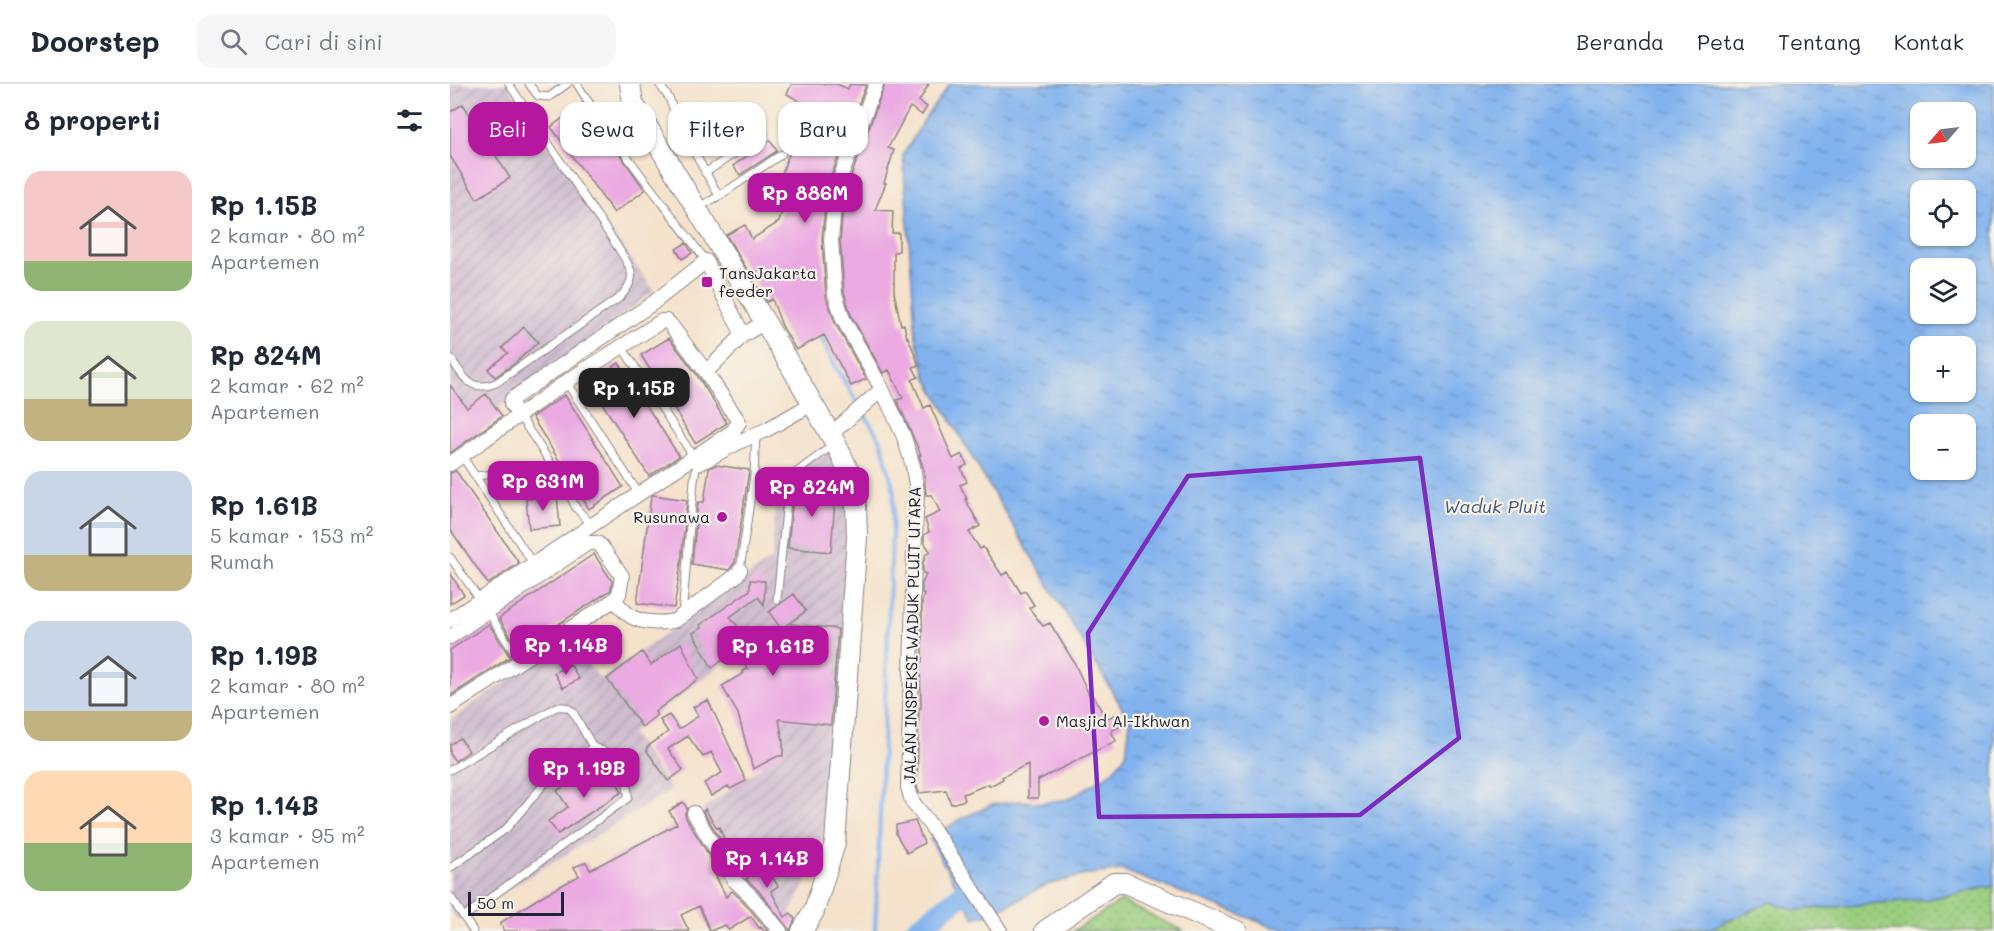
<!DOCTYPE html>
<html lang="id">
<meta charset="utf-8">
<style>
:root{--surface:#fff;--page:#f6f6f7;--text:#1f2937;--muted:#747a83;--line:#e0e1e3;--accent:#b5179e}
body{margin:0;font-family:Mali,sans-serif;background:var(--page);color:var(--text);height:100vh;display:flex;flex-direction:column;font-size:22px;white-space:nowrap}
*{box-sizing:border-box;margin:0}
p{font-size:20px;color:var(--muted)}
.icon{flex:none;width:33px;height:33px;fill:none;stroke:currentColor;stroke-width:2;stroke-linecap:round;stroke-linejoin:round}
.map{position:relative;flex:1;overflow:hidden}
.drawer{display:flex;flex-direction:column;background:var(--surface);width:450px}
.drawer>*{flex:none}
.guide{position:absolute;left:18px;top:18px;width:570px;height:54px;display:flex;gap:12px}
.needle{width:39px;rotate:242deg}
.buttons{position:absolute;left:1460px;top:18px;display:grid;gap:12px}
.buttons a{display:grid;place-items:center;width:66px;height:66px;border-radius:12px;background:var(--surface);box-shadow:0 2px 4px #0004;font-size:30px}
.scale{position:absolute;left:18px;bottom:15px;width:96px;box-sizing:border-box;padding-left:6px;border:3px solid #22223b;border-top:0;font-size:16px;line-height:21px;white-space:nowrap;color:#22223b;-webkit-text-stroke:4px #f7f3e8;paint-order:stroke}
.price{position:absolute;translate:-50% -51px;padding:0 14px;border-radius:12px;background:var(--accent);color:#fff;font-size:20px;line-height:39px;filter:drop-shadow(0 2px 3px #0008)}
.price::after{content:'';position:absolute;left:50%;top:36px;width:18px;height:14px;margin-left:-9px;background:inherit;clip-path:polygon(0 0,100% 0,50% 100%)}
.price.selected{background:#222;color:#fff}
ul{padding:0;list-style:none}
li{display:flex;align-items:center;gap:18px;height:150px;padding:0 24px}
li span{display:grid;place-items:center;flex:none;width:168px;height:120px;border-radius:18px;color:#555}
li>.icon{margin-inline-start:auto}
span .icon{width:72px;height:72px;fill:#fffc;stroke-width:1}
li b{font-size:26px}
h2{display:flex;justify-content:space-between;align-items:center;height:72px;padding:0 24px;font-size:26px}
.tag{padding:0 21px;border-radius:18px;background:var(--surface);box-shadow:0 2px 4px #0004;font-size:21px;line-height:54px}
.tag.selected{background:var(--accent);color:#fff}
header{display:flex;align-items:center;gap:36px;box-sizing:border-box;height:84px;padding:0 30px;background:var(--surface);border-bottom:2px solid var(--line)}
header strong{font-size:28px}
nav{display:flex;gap:33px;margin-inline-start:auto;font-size:21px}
.search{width:420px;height:54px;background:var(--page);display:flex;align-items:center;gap:15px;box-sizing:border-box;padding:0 21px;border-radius:18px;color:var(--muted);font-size:22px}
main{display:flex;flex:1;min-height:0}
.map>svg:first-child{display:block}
.industrial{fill:url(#industrial-furrows)}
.park{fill:url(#park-dots);stroke:#5e785c;stroke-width:1.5}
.water{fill:url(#water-ripples);stroke:#526a94;stroke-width:1.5;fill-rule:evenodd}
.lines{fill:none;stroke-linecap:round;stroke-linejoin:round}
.stream{stroke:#82b3ee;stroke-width:4}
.river{stroke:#82b3ee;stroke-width:22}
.building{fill:#ebaae2}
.lane-casing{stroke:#8c8283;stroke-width:9}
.street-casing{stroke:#8c8283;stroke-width:16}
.secondary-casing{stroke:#8c8283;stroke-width:22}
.lane{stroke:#fff;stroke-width:7}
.street{stroke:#fff;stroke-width:14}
.secondary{stroke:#fff;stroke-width:20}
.marked{fill:none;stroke:#7b2cbf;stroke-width:4.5;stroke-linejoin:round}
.poi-dot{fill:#b5179e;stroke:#f7f3e8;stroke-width:2}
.labels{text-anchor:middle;stroke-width:4.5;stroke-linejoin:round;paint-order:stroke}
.poi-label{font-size:16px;fill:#22223b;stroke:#f7f3e8;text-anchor:start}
.street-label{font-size:16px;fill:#22223b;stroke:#f7f3e8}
.water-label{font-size:18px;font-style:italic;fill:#44557a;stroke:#f7f3e8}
</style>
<header>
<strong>Doorstep</strong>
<div class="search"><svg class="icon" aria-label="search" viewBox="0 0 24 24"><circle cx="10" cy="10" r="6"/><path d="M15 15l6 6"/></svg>Cari di sini</div>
<nav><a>Beranda</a><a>Peta</a><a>Tentang</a><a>Kontak</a></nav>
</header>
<main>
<section class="drawer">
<h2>8 properti<svg class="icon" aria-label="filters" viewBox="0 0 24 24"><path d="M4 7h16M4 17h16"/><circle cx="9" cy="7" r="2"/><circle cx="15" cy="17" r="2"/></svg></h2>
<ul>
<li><span style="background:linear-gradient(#f6c9c9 75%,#8fb573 0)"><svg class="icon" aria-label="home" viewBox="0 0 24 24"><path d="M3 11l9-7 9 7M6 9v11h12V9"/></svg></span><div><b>Rp 1.15B</b><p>2 kamar · 80 m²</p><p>Apartemen</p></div></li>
<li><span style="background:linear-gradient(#dfe7d0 65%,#c2b280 0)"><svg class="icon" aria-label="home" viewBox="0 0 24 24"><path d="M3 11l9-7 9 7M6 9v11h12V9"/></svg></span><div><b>Rp 824M</b><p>2 kamar · 62 m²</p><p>Apartemen</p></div></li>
<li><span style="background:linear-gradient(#c9d6e8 70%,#c2b280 0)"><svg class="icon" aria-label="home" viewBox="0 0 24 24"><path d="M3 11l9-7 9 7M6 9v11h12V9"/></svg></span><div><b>Rp 1.61B</b><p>5 kamar · 153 m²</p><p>Rumah</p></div></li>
<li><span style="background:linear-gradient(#c9d6e8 75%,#c2b280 0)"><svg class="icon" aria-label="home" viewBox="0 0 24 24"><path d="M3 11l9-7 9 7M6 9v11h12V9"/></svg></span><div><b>Rp 1.19B</b><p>2 kamar · 80 m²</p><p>Apartemen</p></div></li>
<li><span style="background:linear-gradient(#ffd9b3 60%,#8fb573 0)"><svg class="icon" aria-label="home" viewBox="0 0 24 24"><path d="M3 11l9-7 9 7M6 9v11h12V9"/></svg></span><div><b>Rp 1.14B</b><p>3 kamar · 95 m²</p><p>Apartemen</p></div></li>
</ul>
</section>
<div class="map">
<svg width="1544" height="847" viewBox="0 0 1544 847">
<defs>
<pattern id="industrial-furrows" width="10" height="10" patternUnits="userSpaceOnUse" patternTransform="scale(1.5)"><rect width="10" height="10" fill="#cfbdcf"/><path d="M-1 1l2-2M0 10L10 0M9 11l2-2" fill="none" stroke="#b1a2b3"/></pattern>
<pattern id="park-dots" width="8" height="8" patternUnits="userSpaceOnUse" patternTransform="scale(1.5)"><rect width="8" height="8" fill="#9acd7e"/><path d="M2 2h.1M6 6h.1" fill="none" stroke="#84b06e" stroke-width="1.8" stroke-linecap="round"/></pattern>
<pattern id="water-ripples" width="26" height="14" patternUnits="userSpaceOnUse" patternTransform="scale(1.5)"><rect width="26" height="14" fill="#82b3ee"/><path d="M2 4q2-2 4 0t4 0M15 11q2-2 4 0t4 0" fill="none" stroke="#6a91c2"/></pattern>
</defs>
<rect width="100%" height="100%" fill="#f7f3e8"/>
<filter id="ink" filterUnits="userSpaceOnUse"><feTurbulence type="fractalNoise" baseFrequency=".0167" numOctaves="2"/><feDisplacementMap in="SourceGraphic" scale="12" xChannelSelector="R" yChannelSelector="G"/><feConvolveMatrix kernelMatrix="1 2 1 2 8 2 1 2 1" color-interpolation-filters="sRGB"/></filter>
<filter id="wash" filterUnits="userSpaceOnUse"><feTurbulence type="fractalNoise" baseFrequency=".008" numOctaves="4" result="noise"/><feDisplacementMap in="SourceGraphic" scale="24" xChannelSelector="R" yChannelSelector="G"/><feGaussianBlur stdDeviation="1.35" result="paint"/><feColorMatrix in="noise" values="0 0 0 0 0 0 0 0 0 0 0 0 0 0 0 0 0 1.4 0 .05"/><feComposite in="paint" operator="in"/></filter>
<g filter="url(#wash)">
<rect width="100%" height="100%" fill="#f5e2cb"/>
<path class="industrial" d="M0 0H57L204 207 0 360Z
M384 357 405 442 380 731 352 807 331 847 318 831 253 725 312 682 314 618 313 549 181 649 221 706 8 836 0 825V636L115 557 151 595 322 475 327 398Z"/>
<path class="park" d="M1544 802V847H1176L1262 844 1321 818 1346 826 1477 815Z
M671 817 734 847H623Z"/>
<path class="water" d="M500 0H1544V802L1477 815 1346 826 1321 818 1262 844 1176 847H865L823 843 672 786 640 790 596 801 543 829 524 834 480 755 509 736 541 721 570 717 591 719 619 715 661 689 676 671 680 637 531 388 477 295 466 254 453 71 478 30ZM1470 28H1515V74H1470ZM1470 106H1515V152H1470ZM1470 184H1515V230H1470ZM1470 262H1515V308H1470ZM1470 340H1515V386H1470Z"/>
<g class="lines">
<path class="stream" d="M369 249 386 284 409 321
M330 282 344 308
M413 328 431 357 444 407 425 847
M357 331 369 350"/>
<path class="river" d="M464 847 534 794"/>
</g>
<g id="blocks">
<path class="building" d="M342 0H387L398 5 400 0 416 1 382 90 375 122 372 155 376 213 385 239 416 295 401 302 374 251 346 266 332 242 322 215 317 218 276 151 295 141 302 155 329 138 336 110 327 108 335 80 346 54 343 56 358 22 337 10Z
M435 0H479L469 17 477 23 472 31 460 23 438 64 444 66 434 99H436L425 126 443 127 442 149H449V167L444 168V208L451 241 454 240 457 254 458 253 469 281 463 283 468 293 462 296 474 324 480 321 503 375 512 370 517 381 511 384 517 398 510 401 517 415H515L530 442 519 448 530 465 533 463 552 491 558 488 571 509 575 507 584 521 579 524 593 542 600 539 624 578 641 615 644 613 656 635 667 630 673 641 661 647 666 657 588 696V714H578V680L552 693 553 695 540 702 539 700 513 710 515 716 501 720 496 706 469 709 467 702 469 624H471L470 578H472V518L474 510 472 509V500L476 490 473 489V479L476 470 480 467 474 458V451L479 448 475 435 490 428 482 411H476L474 386 469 371H471L447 316 453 314 439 286 433 289 401 231 394 208 390 156 393 124 400 95Z
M133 19 195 106 164 129 101 43Z
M13 20 60 94 27 115 0 72V28Z
M320 56 327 67 290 91 283 82Z
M236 159 242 169 232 175 226 165Z
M74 243 88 258 65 279 45 293 38 285 58 269 52 264Z
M219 254 247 291 277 339 245 359 191 271Z
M169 279 229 372 199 392 139 299Z
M0 301 17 324 36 310 52 332 0 369Z
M115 311 173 403 139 425 82 333Z
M266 381 299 386 285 478 279 486 242 480 248 418H254L259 384Z
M6 387 69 479 38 500 0 445V389Z
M344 399 386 403 381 468 338 464Z
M203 411 237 416 231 479 224 524 187 519 201 413Z
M107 412 110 442 79 445 76 415Z
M144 470 162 497 161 506 69 566 49 534Z
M0 489 14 511 0 520Z
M300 496 315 497 314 521 308 513 280 533 313 574 315 572 320 577 337 576 341 540 388 545 381 641 329 635 333 658V672H328L303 685 288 630 272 602 294 589 293 587 298 585 284 568 262 584 243 549 252 543 250 541 300 506Z
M344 510 356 527 331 545 319 528Z
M39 540 60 573 0 612V566Z
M231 559 248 595 205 628 207 631 192 643 157 595 192 568 201 581Z
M120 580 129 595 113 604 104 589Z
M258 616 296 697 280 705 278 702 261 712 254 699 272 689 261 668 253 673 238 652 218 665 233 686 218 697 197 667V663L218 648 210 636 219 631 229 645 248 632 243 623Z
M10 654 19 667 5 677 0 670V661Z
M136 687 145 699 161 688 172 708 108 750 98 737 118 723 107 707Z
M233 718 237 724 235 729 236 734 269 788 265 790 276 813 282 807 294 818 318 847H314L311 843 309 844 301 832 279 846 275 841 260 847 249 822 231 831 239 847H54L50 839 92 812 129 792 124 783 136 778 140 786 227 740 219 727Z
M255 725 267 744 269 743 275 757 272 758 253 727Z
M465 737 474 759 457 769 446 750V741Z
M306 774 313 785 316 783 328 802 321 807 335 833 341 829 345 835 340 847 308 806 296 795 302 789 296 780Z"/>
</g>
</g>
<g filter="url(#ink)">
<use href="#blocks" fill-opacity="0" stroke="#8c8283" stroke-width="1.5"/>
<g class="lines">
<defs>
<path id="lane" d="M79 0 88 12 99 13 117 0
M127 0C166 62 213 118 256 177
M209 0 219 14 231 45 269 112
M255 89 314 50
M249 123 269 112 332 70
M172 263 243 372
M0 273C13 293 20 309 46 299L169 214C191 192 180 184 167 162L59 0
M116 298 189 410
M69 331 115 401 126 424 143 442
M12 372 84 481
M25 392 103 384
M0 473 30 516
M290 486 304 391 306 351
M327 516 339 396 344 390 383 361
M37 526 70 578
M232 531 244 397 246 384 250 379
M0 686 106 623C114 622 118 623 123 628L143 663C176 675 174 676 178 710V714L15 832
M0 784 56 745 95 699 143 663
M0 812 23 847"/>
<path id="street" d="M426 0 391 92 384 123 381 156 385 210 393 235 432 305 454 353 463 382 467 408 464 473 458 703 462 717 484 746 550 847
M256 288 293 251
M69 331 61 320 62 315 203 219 256 177 293 251 315 238
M380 351 432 305
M243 372 250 379 291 357 316 346 362 320
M0 380 116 298 212 237H216L220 240 256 288 289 338 283 347 0 536
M0 553 138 459H147L151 462 172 492 169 510 164 516C169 521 175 529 182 533 192 539 215 540 226 536L287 491 290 486
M0 623 164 516
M244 729 284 796 301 812 330 847"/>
<path id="secondary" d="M180 0 183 19 315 238 386 360 402 394 406 421 407 453 385 759 364 827 352 847
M595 847 664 799H675L787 847"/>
</defs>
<use href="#lane" class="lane-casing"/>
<use href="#street" class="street-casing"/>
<use href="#secondary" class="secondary-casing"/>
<use href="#lane" class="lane"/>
<use href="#street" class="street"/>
<use href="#secondary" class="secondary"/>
</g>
</g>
<path class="marked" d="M970 374 1009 654 910 731 649 733 638 549 738 392Z"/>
<g class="poi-dot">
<rect x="251" y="192" width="12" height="12" rx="3"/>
<circle cx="272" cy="433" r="6"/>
<circle cx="594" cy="637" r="6"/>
</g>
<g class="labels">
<g class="poi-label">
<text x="269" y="195">TansJakarta<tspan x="269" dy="18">feeder</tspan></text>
<text x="260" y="439" text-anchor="end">Rusunawa</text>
<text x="606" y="643">Masjid Al-Ikhwan</text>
</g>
<g class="street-label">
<text transform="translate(462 551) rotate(-89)" y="6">JALAN INSPEKSI WADUK PLUIT UTARA</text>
</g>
<g class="water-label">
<text x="1045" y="429">Waduk Pluit</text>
</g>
</g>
</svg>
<div class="buttons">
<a><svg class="needle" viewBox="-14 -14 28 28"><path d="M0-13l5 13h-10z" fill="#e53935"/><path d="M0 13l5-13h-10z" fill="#747a83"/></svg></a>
<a><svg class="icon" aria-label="locate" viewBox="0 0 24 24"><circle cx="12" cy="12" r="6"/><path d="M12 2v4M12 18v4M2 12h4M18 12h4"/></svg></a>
<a><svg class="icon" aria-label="layers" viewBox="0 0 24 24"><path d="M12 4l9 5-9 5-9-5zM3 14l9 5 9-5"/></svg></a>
<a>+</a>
<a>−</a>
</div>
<div class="scale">50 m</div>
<b class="price" style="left:355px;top:140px">Rp 886M</b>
<b class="price selected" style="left:184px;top:335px">Rp 1.15B</b>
<b class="price" style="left:93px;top:428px">Rp 631M</b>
<b class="price" style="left:362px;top:434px">Rp 824M</b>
<b class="price" style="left:116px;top:592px">Rp 1.14B</b>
<b class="price" style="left:323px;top:593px">Rp 1.61B</b>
<b class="price" style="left:134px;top:715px">Rp 1.19B</b>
<b class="price" style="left:317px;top:805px">Rp 1.14B</b>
<div class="guide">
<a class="tag selected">Beli</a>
<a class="tag">Sewa</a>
<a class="tag">Filter</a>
<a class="tag">Baru</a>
</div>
</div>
</main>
